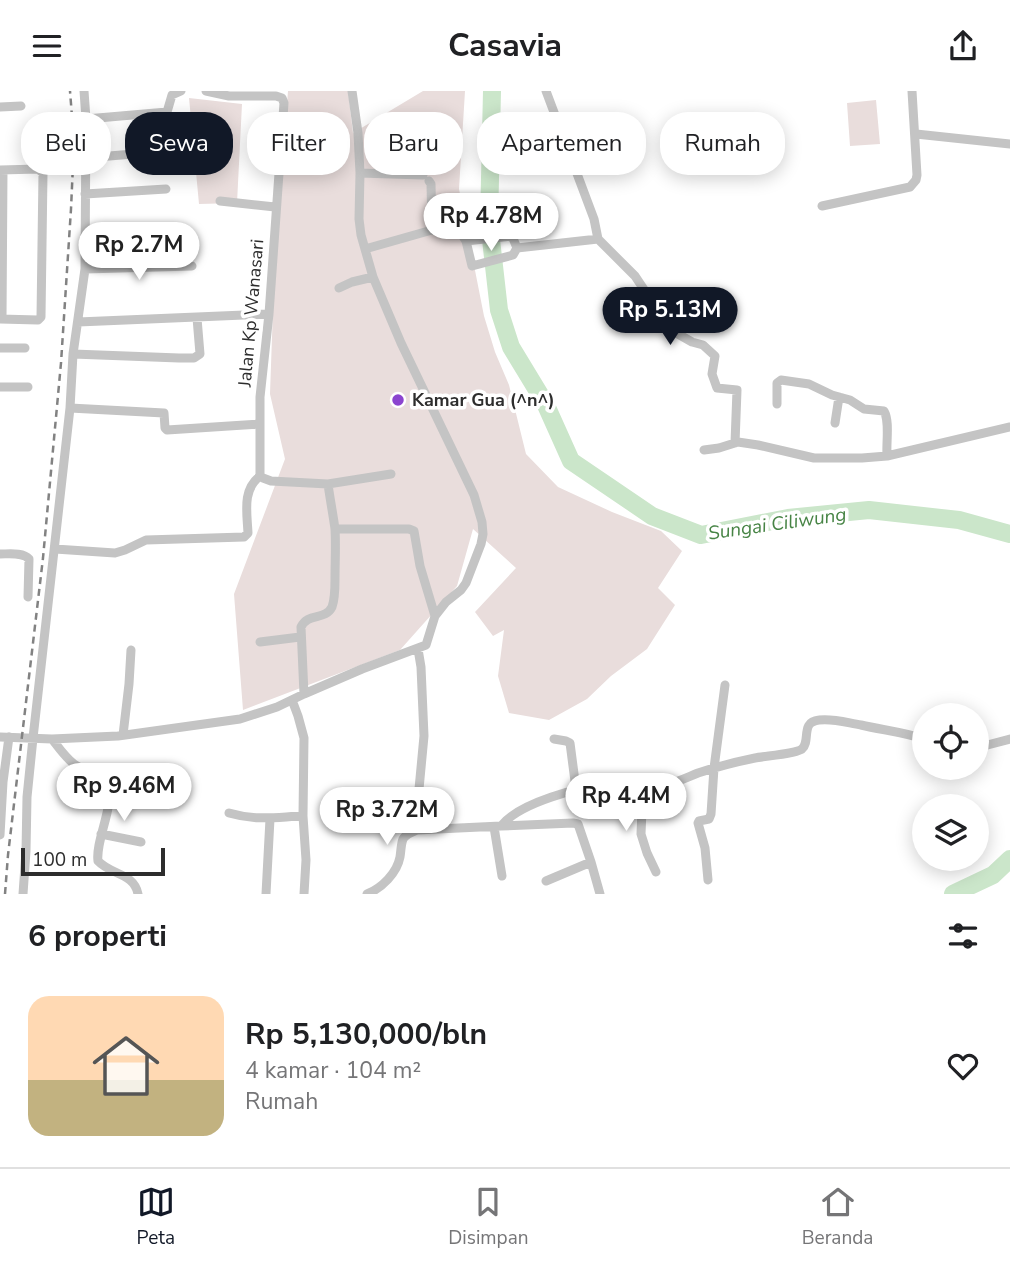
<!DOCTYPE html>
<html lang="id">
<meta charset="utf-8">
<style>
:root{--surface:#fff;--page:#f2f2f2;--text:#202124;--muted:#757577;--line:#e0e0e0;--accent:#111827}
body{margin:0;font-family:"Nunito Sans",sans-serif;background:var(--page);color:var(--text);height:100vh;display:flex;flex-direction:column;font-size:26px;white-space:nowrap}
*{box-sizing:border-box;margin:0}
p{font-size:23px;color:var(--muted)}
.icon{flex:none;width:38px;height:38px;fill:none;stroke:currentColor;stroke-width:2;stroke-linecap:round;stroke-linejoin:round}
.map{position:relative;height:803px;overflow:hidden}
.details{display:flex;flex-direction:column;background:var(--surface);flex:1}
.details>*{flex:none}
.hud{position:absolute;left:21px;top:21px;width:970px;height:63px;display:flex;gap:14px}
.tools{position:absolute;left:912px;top:612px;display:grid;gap:14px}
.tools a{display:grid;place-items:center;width:77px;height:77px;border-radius:50%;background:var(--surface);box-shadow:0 4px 18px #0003;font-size:35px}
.scale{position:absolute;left:21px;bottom:18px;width:144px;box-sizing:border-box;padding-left:7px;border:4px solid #2d2d2d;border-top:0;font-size:19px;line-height:24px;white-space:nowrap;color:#2d2d2d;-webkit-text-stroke:5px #fff;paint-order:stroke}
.price{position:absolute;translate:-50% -60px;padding:0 16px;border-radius:24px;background:#fff;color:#222;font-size:23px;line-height:46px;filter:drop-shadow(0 2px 4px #0008)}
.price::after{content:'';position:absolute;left:50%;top:42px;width:21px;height:16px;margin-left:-10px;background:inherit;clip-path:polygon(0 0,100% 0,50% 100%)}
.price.on{background:var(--accent);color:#fff}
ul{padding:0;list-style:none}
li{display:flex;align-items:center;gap:21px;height:175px;padding:0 28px}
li+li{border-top:2px solid var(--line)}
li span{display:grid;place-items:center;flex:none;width:196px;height:140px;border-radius:21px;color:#555}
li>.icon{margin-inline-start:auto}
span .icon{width:84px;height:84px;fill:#fffc;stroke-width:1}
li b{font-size:30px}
h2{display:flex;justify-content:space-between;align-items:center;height:84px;padding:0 28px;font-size:30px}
.chip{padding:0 24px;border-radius:28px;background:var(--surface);box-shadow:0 4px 18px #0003;font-size:24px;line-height:63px}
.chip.on{background:var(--accent);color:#fff}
header{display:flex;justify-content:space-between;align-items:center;height:91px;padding:0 28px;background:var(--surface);font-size:32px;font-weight:700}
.menu{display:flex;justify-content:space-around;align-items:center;height:98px;border-top:2px solid var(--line);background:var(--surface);font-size:19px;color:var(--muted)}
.menu a{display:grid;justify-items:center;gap:4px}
.menu .on{color:var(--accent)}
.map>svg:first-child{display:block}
.green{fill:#e9dddc}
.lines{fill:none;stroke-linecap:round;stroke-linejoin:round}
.river{stroke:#cbe6ca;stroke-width:18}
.street{stroke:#c4c4c4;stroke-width:9}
.rail{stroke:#828282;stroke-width:2.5;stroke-dasharray:7 5;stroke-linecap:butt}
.poi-dot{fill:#8b44cf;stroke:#fff;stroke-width:2.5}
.labels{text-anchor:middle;stroke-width:7;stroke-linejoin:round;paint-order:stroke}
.street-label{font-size:18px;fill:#2d2d2d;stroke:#fff}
.poi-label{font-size:18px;font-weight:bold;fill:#2d2d2d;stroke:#fff;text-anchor:start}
.water-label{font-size:19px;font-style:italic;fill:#478445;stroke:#fff}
</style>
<header><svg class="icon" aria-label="menu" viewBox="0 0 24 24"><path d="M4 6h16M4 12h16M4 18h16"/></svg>Casavia<svg class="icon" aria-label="share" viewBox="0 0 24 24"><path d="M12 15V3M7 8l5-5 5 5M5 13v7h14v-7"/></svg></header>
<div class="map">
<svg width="1010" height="803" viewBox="0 0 1010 803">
<rect width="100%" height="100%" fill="#fff"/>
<path class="green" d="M288 0H348L353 42 423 0H465L459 98 484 225 495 261 509 294 526 363 558 396 612 421 661 440 682 460 658 497 675 514 647 558 611 585 587 608 549 629 509 622 498 585 504 539 493 545 475 521 516 477 473 438 457 495 400 559 243 619 234 503 285 368 270 303 275 161Z
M189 7 242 13 237 112 199 113Z
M876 9 880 53 850 55 847 12Z"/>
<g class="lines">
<path class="river" d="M492 0 489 131 499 219 511 256 545 312 571 370 652 425 701 444 788 427 869 419 959 429 1010 443
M953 803 993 784 1010 768"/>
<path class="street" d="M206 0 229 5H276L282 7 284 12 269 223 260 306V385L263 387 271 390 328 393 391 383
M546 0 594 128 598 148
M0 16 21 15
M86 28 167 21 172 4 181 0
M916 43 1010 53
M85 67 170 60
M0 79 38 78 43 82 41 226 38 229 0 228
M360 82 423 84
M85 103 166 98
M220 110 275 116
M822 115 910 96 916 89 917 84 912 0
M432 139 461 142 466 150 472 175 513 164 517 157
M85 144 182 137
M598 148 635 185 671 239 692 251 703 254 715 265 712 283 717 297 737 299 735 352
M466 150 512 145 517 157
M517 157 598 148
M365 158 432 139 431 93 429 90
M85 178 192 175
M339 197 352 191 373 186
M2 228 3 79
M78 231 269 223
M0 257H25
M73 263 179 267H194L200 263 197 227
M0 296H28
M777 313V292L781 289 809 293 832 304 850 309 864 318 884 320C890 330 886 351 887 365
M70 317 164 322 165 337 167 339 259 333
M835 332 839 306
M704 359 719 357 738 351 758 354 814 367H862L887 365 1010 336
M335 438H409L414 440 420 475 435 525
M55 458 115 462 125 459 146 449 244 446 248 442C247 421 242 399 260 385
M0 463C9 463 23 461 29 468L28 506
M260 551 300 546
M304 603 301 536C308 521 325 530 332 516 335 508 335 497 335 488 335 471 336 454 335 438 333 423 330 408 328 393
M292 609 298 625 304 647 303 725 306 769 304 803
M123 644 129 593 131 559
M0 646 52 648 118 645 240 628 277 616 304 603 362 578 426 554 435 525 446 511 461 499 466 492 481 453 483 443 482 431 474 404 401 252 373 186 361 144 359 128 360 82 358 42 352 0
M52 648C59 657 65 666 74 673 85 680 98 685 106 695 117 710 95 749 98 770 111 784 134 782 138 803
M554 648 566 650 570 652 576 698
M976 657 1010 648
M643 694 641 743 647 762 656 781
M65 705 83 679
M229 722C256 730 276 726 303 725
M501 735 573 732 578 733 591 771 600 803
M494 736 502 785
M417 739 419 698 424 645 421 576 418 558
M101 743 141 751
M0 744 3 691 9 646
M708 789 705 757 698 732 699 730 709 728 711 723 714 677 725 594
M546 790 591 771
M23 803 26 760 27 706 33 647 70 317 73 263 85 178 86 28 84 0
M266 803 270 728
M367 803C382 797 397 782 400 766 401 760 401 753 403 748 406 743 412 741 417 739L501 735C519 712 580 695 609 694 628 693 648 696 668 693 678 691 688 686 698 682 716 676 735 671 755 667 764 665 796 663 802 658 811 650 800 631 819 629 833 627 848 632 861 634 882 639 903 641 924 648"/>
<path class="rail" d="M5 803 8 764 43 467 61 272 71 118 74 51 70 0"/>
</g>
<circle class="poi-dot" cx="398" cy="309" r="7"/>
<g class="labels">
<g class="street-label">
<text transform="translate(251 222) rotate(-85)" y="6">Jalan Kp Wanasari</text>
</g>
<g class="poi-label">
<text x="412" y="315">Kamar Gua (^n^)</text>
</g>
<g class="water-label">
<text transform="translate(777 432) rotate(-8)" y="7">Sungai Ciliwung</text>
</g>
</g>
</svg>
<div class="tools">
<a><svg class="icon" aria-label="locate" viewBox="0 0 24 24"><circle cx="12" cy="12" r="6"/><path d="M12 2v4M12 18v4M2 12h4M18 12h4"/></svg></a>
<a><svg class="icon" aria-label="layers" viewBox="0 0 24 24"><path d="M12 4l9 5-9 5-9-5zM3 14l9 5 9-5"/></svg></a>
</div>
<div class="scale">100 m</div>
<b class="price" style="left:491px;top:162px">Rp 4.78M</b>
<b class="price" style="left:139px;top:191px">Rp 2.7M</b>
<b class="price on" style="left:670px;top:256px">Rp 5.13M</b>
<b class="price" style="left:124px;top:732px">Rp 9.46M</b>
<b class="price" style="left:626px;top:742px">Rp 4.4M</b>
<b class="price" style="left:387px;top:756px">Rp 3.72M</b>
<div class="hud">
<a class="chip">Beli</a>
<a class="chip on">Sewa</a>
<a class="chip">Filter</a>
<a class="chip">Baru</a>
<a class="chip">Apartemen</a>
<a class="chip">Rumah</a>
</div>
</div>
<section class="details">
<h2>6 properti<svg class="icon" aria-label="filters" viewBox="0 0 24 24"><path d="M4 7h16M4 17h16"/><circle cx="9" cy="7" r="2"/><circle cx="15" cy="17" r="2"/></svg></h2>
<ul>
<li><span style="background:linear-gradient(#ffd9b3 60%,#c2b280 0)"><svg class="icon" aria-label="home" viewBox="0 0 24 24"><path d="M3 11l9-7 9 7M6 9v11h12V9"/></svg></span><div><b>Rp 5,130,000/bln</b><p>4 kamar · 104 m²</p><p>Rumah</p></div><svg class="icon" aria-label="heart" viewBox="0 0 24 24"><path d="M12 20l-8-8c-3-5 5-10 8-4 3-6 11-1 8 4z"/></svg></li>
</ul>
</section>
<nav class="menu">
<a class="on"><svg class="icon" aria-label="map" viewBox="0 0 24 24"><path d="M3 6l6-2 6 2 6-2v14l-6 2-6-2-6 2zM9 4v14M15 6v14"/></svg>Peta</a>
<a><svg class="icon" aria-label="saved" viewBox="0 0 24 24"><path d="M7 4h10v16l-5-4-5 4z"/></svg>Disimpan</a>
<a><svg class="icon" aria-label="home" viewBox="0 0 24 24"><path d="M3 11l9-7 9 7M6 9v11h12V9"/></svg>Beranda</a>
</nav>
